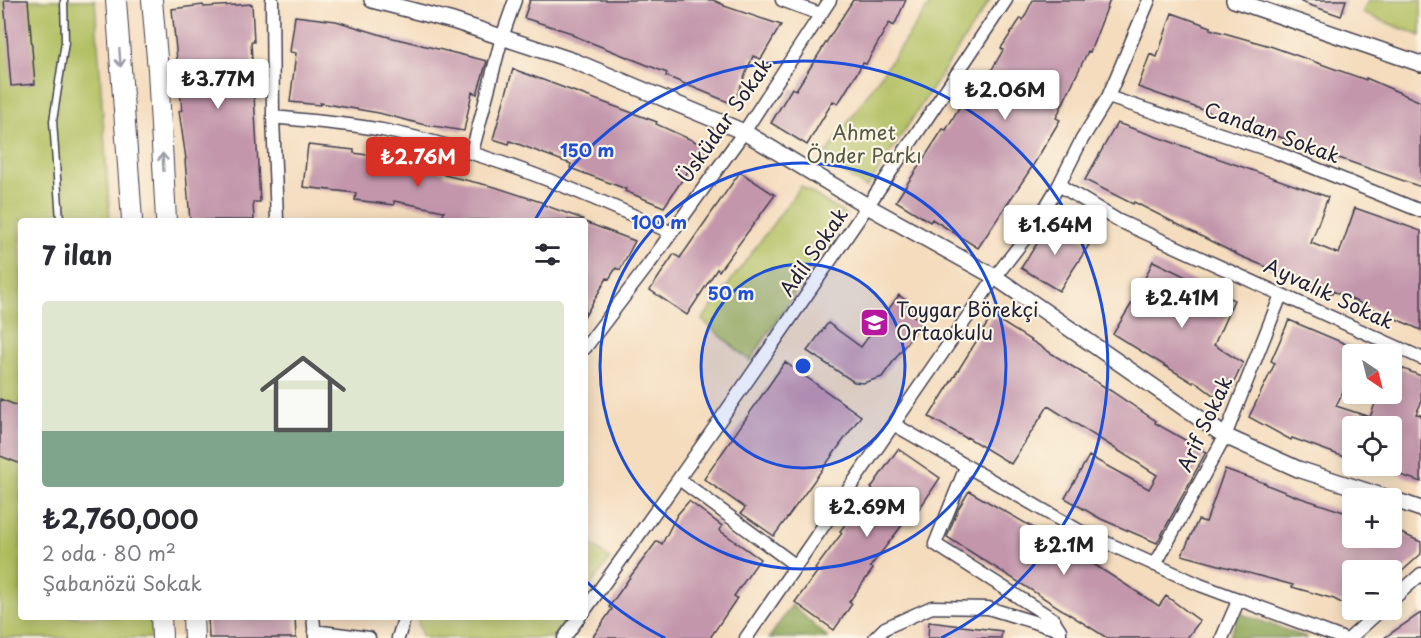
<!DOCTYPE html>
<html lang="tr">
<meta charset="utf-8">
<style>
:root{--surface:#fff;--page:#f7f7f7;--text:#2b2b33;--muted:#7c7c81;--line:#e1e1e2;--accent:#d93025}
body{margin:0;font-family:"Playpen Sans",sans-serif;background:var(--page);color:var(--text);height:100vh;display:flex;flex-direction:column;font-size:22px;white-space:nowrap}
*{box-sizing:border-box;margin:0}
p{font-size:20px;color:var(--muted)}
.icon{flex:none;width:33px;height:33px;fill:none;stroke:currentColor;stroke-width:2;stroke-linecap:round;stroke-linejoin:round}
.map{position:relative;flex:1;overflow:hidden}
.side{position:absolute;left:18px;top:218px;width:570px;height:402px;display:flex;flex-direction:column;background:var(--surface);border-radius:6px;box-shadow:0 3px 15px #0003}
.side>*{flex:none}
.needle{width:39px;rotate:145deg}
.fabs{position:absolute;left:1342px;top:344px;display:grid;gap:12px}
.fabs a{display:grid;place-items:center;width:60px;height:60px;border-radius:6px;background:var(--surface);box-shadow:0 3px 15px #0003;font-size:30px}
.price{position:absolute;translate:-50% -51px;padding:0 14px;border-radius:6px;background:#fff;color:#222;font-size:20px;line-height:39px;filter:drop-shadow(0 2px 3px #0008)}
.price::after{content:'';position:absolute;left:50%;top:36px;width:18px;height:14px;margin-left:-9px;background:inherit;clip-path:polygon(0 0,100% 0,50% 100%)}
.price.current{background:var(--accent);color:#fff}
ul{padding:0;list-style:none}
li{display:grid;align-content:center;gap:12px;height:318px;padding:0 24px}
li+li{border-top:2px solid var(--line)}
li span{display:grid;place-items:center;height:186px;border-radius:6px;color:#555}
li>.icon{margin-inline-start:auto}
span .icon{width:108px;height:108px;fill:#fffc;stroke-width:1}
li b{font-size:26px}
h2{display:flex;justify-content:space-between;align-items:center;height:72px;padding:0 24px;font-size:26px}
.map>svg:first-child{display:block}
.green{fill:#b1bf61;stroke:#6a704e;stroke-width:1.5}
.forest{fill:#8ca657;stroke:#576449;stroke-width:1.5}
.building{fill:#c396ac}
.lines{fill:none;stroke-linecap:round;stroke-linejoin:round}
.service-casing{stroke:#423e4e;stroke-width:9}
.minor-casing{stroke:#423e4e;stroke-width:15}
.tertiary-casing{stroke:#423e4e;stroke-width:18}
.trunk-casing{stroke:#423e4e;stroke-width:22}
.service{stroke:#fff;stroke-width:6}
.minor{stroke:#fff;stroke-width:12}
.tertiary{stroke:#fff;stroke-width:15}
.trunk{stroke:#fff;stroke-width:20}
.oneway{stroke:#9c9ca7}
.ring{fill:none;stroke:#1d4ed8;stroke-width:3}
.labels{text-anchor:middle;stroke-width:4.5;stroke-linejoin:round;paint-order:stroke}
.street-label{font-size:20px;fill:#22223b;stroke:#fcf5e5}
.park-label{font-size:20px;fill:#545948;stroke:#fcf5e5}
.poi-label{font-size:20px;fill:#22223b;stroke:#fcf5e5;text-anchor:start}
.centre{fill:#1d4ed8;stroke:#fcf5e5;stroke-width:3}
.ring-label{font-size:18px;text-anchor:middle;font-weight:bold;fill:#1d4ed8;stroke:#fcf5e5;stroke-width:4.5;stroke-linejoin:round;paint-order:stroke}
</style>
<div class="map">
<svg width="1421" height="638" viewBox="0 0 1421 638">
<rect width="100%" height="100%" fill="#fcf5e5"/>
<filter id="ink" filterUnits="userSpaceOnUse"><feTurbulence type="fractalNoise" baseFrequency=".0167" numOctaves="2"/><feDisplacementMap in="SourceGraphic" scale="12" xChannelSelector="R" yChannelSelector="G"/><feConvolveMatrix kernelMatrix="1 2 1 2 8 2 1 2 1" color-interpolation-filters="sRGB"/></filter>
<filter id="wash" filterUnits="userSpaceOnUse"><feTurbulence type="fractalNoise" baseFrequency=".008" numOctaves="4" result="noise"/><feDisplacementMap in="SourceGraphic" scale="24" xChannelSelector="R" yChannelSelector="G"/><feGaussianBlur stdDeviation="1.35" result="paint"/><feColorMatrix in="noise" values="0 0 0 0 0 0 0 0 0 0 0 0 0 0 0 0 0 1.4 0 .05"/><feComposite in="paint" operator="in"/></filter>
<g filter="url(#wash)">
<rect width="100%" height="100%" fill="#f4dcbd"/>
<path class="green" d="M0 0H95L110 220H21V616L161 617 162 638H0Z
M933 0H990L867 188 822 160Z
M1369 0H1421V36L1362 13Z
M801 186 846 215 750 361 702 320Z
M585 539 610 559 585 593Z
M418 617V616L568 617 552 638H427L422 636 418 622Z"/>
<path class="forest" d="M792 605 828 638H769Z
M1239 613 1308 638H1229Z"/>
<g id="blocks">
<path class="building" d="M4 0H28L35 84 11 86Z
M530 0H713L724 5V6L781 25 761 59 753 56 733 104 666 76 667 73 572 35V33L524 18Z
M853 0H906L894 26 889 23 866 64 863 63 838 104 833 101 807 145 771 123 792 88 796 90Z
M1033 0H1110L1090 52 1088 51 1056 118 1060 120 1032 167 978 248 932 219 930 222 896 201 943 129 946 130 968 92 976 97 1003 50 1001 48 1021 18 1023 20Z
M1301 0H1346L1341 16 1301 2Z
M252 4 254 42H251L260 202H253L254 220H190L185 160 186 159 179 111 182 110 172 9 203 5 204 7Z
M1172 13 1211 27 1210 29 1270 46 1366 80V78L1421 102V187L1138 87 1150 54 1157 57Z
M295 16 336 21 385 36 487 61 477 94 472 92 464 131 421 124 379 113 320 103V105L290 102 296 53 290 52Z
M513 69 657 122 656 124 705 146 664 207 625 191 626 189 570 168 571 164 510 141 509 144 493 139Z
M1117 123 1328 197 1311 243 1339 254 1355 208 1421 231V330L1333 291 1332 294 1240 256 1134 202 1133 204 1085 180Z
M308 145 354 150V153L400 160V164L445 172 444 175 495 187 544 203V205L583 219V220H442L444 211 394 201V205L355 200 356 193 303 187Z
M740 172 775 195 719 271 717 269 687 315 650 290 674 254 680 258Z
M1053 219 1089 245 1059 291 1021 268Z
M585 222 635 241 620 270 616 268 609 279 607 278 585 316Z
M1153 261 1234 300 1214 345 1243 363 1224 403 1194 381 1193 383 1113 334 1137 295Z
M899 295 909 303 907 307 913 310 911 314 922 322 882 377 863 383 854 382 807 351 828 323 861 347Z
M992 316 1111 391 1156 421 1155 423 1206 452 1157 543 1101 519 1065 498 1089 456 1149 489 1157 475 1048 406 1011 464 967 437 966 438 929 417Z
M1289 320 1353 347V370L1336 406 1370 417 1379 393H1392V364L1421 376V403L1416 414 1421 415V482L1392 472V426H1353V448L1350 459 1292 438 1291 440 1249 417 1275 363 1271 361Z
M785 362 861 416 774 536 741 513 745 508 704 479Z
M0 399 21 407V464L0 456Z
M898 449 940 478 914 517 910 515 870 567 873 569 849 602 852 604 834 630 795 602 818 571 815 569 842 533 840 531 873 489 871 488Z
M1225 469 1267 484V485L1295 496 1353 515V537H1392V529L1399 532 1421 542V554L1399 574 1392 570H1353V609L1334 599 1292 587 1293 585 1182 555 1198 520 1206 522Z
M969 491 1062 544 1159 606 1166 596 1200 621 1187 638H1107L947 537 958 509Z
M689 501 722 526 719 530 760 559 734 596 737 598 710 638H592L612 609 609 607 630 577 657 541 662 544 677 515Z
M1421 613V638H1384Z
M237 616H295L296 638H209L208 619Z
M929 622 1002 631 1001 638H928Z"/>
</g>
</g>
<g filter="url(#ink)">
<use href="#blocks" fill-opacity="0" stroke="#423e4e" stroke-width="1.5"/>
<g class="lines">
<defs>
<path id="service" d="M60 220 53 121 65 42 64 0"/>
<path id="minor" d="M272 0 273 117 277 220
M782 0 820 14
M1108 97 1275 152 1421 211
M273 117C309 121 347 123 382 130 483 150 578 190 670 232
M472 152 502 37 515 0
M1059 185 1117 220 1421 358
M585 348 649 264 744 132 830 0
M895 425 1078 530 1200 585 1342 638
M966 467 935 544 1053 619 1060 630V638
M679 479 795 565
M1155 565 1225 436 1281 295
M1392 600 1421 574
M585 610C730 409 869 206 1006 0
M313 616 315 637
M314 631 369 638
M398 638 405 616
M564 638 580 616
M746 638 995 277 1033 228 1059 185 1081 141 1108 97 1149 0
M875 638 885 628 932 607 988 608 1060 630
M1222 638 1239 599
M1350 638 1382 609"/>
<path id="tertiary" d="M372 0 453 21 574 61 744 132 869 207 995 277 1225 436 1298 469 1388 498
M1234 0 1421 64
M1392 499 1421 509"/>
<path id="trunk" d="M116 0 132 220
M152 0 158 70 166 220
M161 616 162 638
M193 616 194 638"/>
</defs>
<use href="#service" class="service-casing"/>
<use href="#minor" class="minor-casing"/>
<use href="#tertiary" class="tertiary-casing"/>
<use href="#trunk" class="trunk-casing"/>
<use href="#service" class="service"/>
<use href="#minor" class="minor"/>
<use href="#tertiary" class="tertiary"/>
<use href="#trunk" class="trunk"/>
</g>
<defs><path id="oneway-shaft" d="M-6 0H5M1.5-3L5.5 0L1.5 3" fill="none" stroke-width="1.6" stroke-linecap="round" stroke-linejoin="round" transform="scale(1.5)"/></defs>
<g class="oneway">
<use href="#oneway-shaft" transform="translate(120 58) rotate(86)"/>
<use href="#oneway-shaft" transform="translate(163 162) rotate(-93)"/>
</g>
</g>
<circle cx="803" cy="366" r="102" fill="#1d4ed8" fill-opacity=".12"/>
<g class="ring">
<circle cx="803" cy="366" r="102"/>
<circle cx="803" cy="366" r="203"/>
<path d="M665 638A305 305 0 0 1 585 580M535 220A305 305 0 1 1 941 638"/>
</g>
<defs>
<symbol id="school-square" viewBox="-11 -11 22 22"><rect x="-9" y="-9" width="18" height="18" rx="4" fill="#b5179e" stroke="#fcf5e5"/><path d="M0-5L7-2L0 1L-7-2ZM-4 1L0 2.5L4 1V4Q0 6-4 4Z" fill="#fff"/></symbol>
</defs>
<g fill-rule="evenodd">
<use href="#school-square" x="858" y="306" width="33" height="33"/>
</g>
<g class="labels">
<g class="street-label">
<text transform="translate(725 121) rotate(-55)" y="7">Üsküdar Sokak</text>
<text transform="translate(1272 133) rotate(20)" y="7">Candan Sokak</text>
<text transform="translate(814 252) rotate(-55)" y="7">Adil Sokak</text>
<text transform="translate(1329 294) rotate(25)" y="7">Ayvalık Sokak</text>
<text transform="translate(1205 424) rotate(-65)" y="7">Arif Sokak</text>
</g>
<g class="park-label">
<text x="864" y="140">Ahmet<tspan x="864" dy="23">Önder Parkı</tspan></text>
</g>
<g class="poi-label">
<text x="896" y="317">Toygar Börekçi<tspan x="896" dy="23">Ortaokulu</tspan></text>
</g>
</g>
<circle cx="803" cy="366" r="9" class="centre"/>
<g class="ring-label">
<text x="587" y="157">150 m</text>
<text x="659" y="229">100 m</text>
<text x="731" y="300">50 m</text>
</g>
</svg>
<div class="fabs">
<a><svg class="needle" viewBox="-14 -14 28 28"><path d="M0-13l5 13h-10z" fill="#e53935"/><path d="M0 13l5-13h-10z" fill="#7c7c81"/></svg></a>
<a><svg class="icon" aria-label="locate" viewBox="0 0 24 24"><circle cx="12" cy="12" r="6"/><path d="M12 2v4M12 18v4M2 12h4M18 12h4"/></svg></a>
<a>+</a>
<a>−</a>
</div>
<b class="price" style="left:218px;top:110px">₺3.77M</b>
<b class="price" style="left:1005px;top:121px">₺2.06M</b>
<b class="price current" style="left:418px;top:188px">₺2.76M</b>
<b class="price" style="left:1055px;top:256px">₺1.64M</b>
<b class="price" style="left:1182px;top:329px">₺2.41M</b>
<b class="price" style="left:867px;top:538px">₺2.69M</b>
<b class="price" style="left:1064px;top:576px">₺2.1M</b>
<section class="side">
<h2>7 ilan<svg class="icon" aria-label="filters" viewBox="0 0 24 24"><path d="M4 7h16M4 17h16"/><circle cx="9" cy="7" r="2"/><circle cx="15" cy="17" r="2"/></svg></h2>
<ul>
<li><span style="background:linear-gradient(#dfe7d0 70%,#7fa58c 0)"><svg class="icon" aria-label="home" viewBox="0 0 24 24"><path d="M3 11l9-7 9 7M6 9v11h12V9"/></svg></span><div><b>₺2,760,000</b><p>2 oda · 80 m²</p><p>Şabanözü Sokak</p></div></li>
</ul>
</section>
</div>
